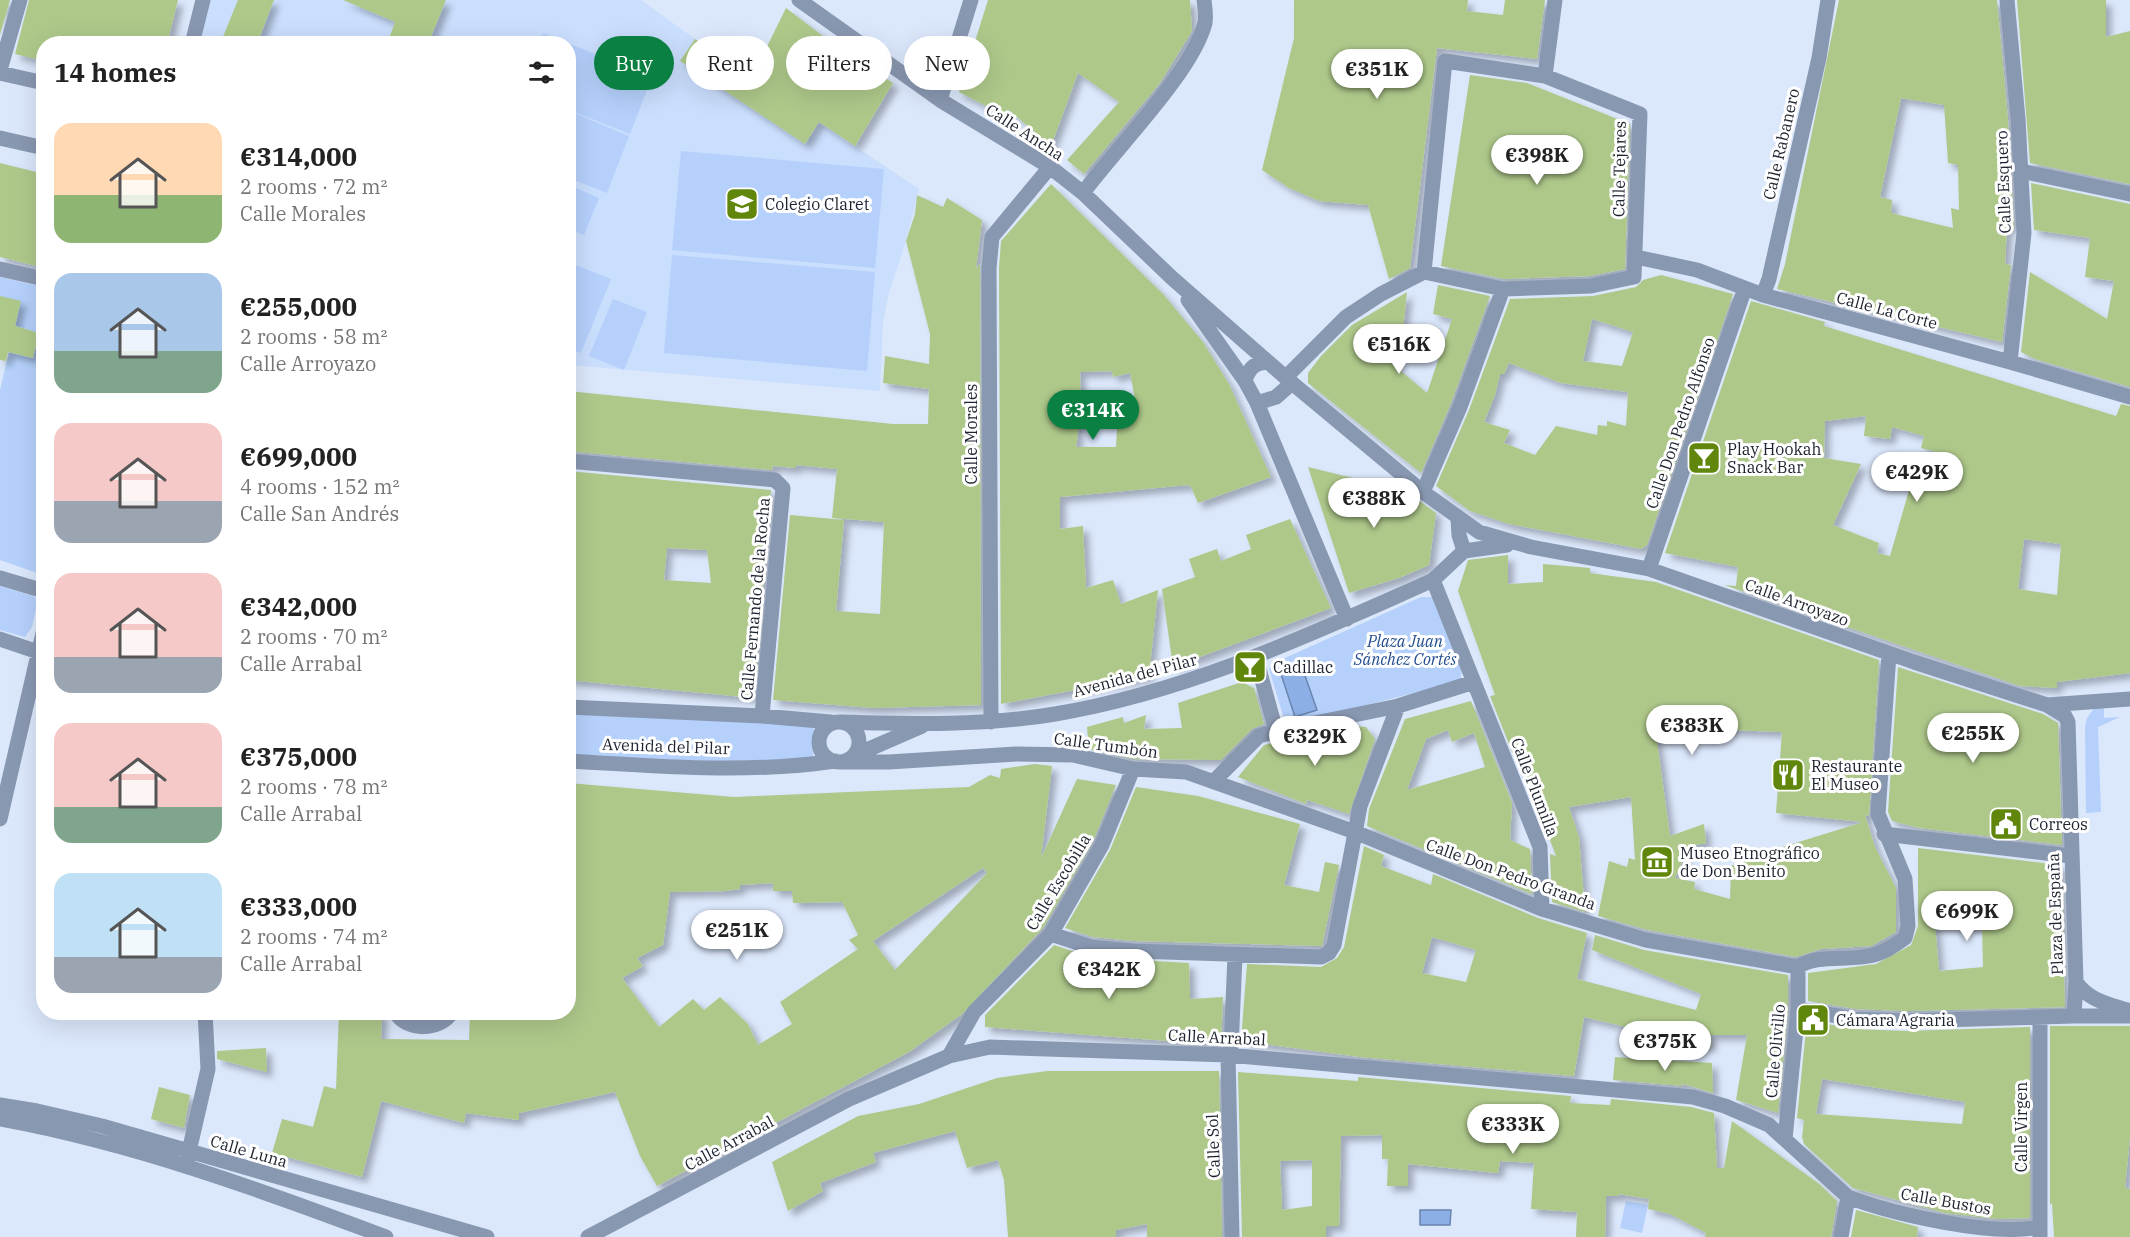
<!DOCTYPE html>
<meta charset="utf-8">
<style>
:root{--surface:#fff;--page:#f6f6f6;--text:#222;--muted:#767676;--accent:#0b8043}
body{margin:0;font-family:"IBM Plex Serif",serif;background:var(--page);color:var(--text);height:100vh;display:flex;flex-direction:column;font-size:22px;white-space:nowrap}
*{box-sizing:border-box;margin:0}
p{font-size:20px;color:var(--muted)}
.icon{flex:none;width:33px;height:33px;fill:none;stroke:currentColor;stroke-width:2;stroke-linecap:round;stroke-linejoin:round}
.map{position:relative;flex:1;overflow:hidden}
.drawer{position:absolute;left:36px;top:36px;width:540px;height:984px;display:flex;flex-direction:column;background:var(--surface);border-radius:24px;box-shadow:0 6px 24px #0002}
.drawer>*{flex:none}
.hud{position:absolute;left:594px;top:36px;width:570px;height:54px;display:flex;gap:12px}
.price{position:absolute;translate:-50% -51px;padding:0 14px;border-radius:21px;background:#fff;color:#222;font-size:20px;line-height:39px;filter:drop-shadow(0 2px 3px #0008)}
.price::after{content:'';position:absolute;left:50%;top:36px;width:18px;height:14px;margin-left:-9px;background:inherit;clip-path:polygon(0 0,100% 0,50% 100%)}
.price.current{background:var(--accent);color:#fff}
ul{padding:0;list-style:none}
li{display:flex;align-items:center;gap:18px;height:150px;padding:0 18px}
li span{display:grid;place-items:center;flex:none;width:168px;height:120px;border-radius:18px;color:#555}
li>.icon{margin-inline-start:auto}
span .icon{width:72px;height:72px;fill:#fffc;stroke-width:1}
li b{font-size:26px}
h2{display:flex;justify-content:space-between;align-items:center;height:72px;padding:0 18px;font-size:26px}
.pill{padding:0 21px;border-radius:27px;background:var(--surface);box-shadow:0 6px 24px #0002;font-size:21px;line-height:54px}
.pill.current{background:var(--accent);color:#fff}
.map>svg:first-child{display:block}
.built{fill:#cadefd}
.green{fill:#b4d0fb}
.water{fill:#8cafe6;stroke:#6a85af;stroke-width:1.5}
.building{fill:#aec88a;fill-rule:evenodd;filter:url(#shadow)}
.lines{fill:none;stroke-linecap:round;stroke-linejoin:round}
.pedestrian{stroke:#8998b1;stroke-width:15}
.minor{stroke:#8998b1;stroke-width:15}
.labels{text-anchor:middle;stroke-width:6;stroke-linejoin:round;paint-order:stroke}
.street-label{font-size:16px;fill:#1c232f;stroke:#fff}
.poi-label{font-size:16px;fill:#1c232f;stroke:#fff;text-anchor:start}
.park-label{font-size:16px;font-style:italic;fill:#254e90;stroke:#fff}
</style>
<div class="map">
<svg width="2130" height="1237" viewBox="0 0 2130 1237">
<defs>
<filter id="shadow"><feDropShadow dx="5.5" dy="5.5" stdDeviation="3" flood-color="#0004"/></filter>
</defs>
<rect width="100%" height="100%" fill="#dbe7fb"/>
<path class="built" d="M203 0H641L695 39 919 189 905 244 888 296 883 323 880 391 569 365 568 44H192Z"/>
<path class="green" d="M543 33 652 77 630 134 569 110 568 44 539 43Z
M569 111 629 136 607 193 569 178Z
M681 151 884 169 875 268 672 250Z
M569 185 599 198 584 235 569 229Z
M672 255 875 272 867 371 664 353Z
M571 263 611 279 581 353 569 349 568 269Z
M0 277 43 287V575L0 560V390L9 352 32 358 39 333 15 326 0 296Z
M613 299 647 312 624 370 589 356Z
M0 586 33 596 38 600 32 627 25 637 0 630Z
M1421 597H1433L1462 669 1460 681 1297 723 1285 722 1269 669 1276 662Z
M2096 706H2104V718L2120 717 2098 727 2101 812 2086 813 2085 727 2087 718Z
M569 711 814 725 813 758 808 759 693 762 569 754Z
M405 1013H444L431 1019H413Z
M1626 1201 1648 1205 1642 1233 1620 1228Z"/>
<path class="water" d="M1301 664 1317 710 1295 717 1280 671Z
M1420 1210H1451L1450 1225H1420Z"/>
<path class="building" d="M0 0H10L0 35Z
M29 0H178L167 44H44V61L15 54Z
M238 0H274L257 44H220Z
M343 0H446L428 44H387L395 22Z
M988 0H1190L1192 31 1160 83 1084 174 1067 160 1119 102 1078 73 1051 146 1009 110 1005 116 959 92Z
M1294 0H1468L1467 11 1503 15 1505 0H1545L1537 59 1437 48 1410 268 1389 279 1368 205 1319 201 1289 188 1262 170 1294 38Z
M1839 0H1997L2008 120 2014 228 2007 227 2005 264 2011 265 2002 342 1777 289 1785 264ZM1901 98 1944 105 1948 163 1958 165 1959 210 1951 208 1953 228 1891 213 1892 200 1880 197Z
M2017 0H2106V37L2130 31V184L2030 163Z
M786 8 849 56 893 83 855 146 819 122 805 144 680 61 695 39 752 77Z
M1470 75 1527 83 1630 124 1625 269 1590 276 1504 279 1441 266Z
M0 163 44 174V268L0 257Z
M2031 183 2130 204V387L2035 359 2021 352 2030 272 2107 319 2114 281 2085 277 2090 238 2034 230Z
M1051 184 1163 294 1203 342 1229 384 1271 477 1198 503 1191 487 1188 485 1060 497V529L1083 526 1086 588 1113 580 1121 604 1158 590 1149 676 1001 704 999 268 1001 241ZM1112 371 1113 377 1130 373 1138 415 1121 414V428H1117L1116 447H1076L1081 413 1080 372Z
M917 195 943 207 947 198 982 220 976 269 980 264 981 705 874 708 773 700 790 515 844 520 836 611 880 614 884 522 832 518 837 469 796 465V468L773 466 772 470 568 451V391L893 424H928L929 389 883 383 885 356 929 364 930 334 906 241 915 214Z
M1661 275 1733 294 1647 545 1641 549 1509 524 1470 511 1436 486 1469 410 1510 299 1593 296 1636 287 1643 280ZM1592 319 1633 332 1622 366 1583 361ZM1509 363 1561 383 1628 392 1626 426 1607 421V426L1598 425 1597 435 1556 426 1535 455 1504 443 1510 430 1484 422 1495 395 1500 374H1504Z
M1438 285 1490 296 1451 403 1421 473 1308 383V373L1321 356 1352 325 1407 292 1403 329 1372 347 1427 393 1452 319 1433 314Z
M0 296 21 301 15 326 39 333 33 358 8 352 6 361 0 360Z
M1751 301 1825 322 1824 326 2116 416 2121 404 2130 406V673L2057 682V688L2020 686 1724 585 1736 586 1738 567 1665 553ZM1866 416 1864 436 1890 439 1892 427 1924 436 1921 448 1945 454 1936 487 1912 480 1890 556 1877 553 1879 543 1833 525 1861 464 1824 458 1825 421ZM2024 539 2061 544 2057 595 2018 589Z
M1308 467 1406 491 1436 513 1429 565 1399 578 1349 593Z
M568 471 771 490 754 698 568 680V569L574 539H568ZM667 548 707 550 711 583 664 580Z
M1290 519 1331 608 1173 667 1162 589 1195 577 1189 559 1217 549 1221 561 1251 549 1246 535Z
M1508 555V584L1543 582V564L1590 568V573L1656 582 1879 660 1869 816 1865 815 1875 847 1896 888V932L1871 946 1821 949 1796 957 1648 930 1598 916 1609 861 1627 867 1629 858 1635 860 1631 797 1569 807 1579 837 1585 912 1552 902 1550 854 1556 856 1514 745 1513 754 1490 696 1495 695 1458 591 1468 560ZM1655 727 1782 732 1776 813 1863 822 1773 850 1731 866 1730 899 1694 889 1695 882 1675 878 1689 846 1706 843 1704 824 1670 836Z
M1898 667 2043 714 2058 723 2062 845 1919 828 1892 821 1888 812Z
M1242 682 1254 688 1264 724 1252 729 1221 760 1134 759 1089 749 1087 727 1123 717 1124 723 1146 715 1144 729 1182 728 1178 703Z
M1471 701 1512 803 1510 840 1530 849 1532 894 1367 826 1369 809 1405 719ZM1448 730 1452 742 1474 733 1485 767 1407 790 1426 739Z
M1350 726 1366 727 1375 739 1349 814 1307 800 1306 804 1238 777 1264 745Z
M1035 764 1052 766 1041 858 1077 779 1116 785 1093 841 1043 928 962 1014 909 1052 657 1186 640 1156 615 1092 519 1113V1120L466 1113 464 1123 381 1101 362 1177 272 1153 282 1119 313 1127 324 1086 336 1089 339 1012H382L381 1039 469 1040 470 1012H568V783L734 797 849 792 969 787 990 775 1000 778 1001 769ZM983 868 987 873 895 970 873 941ZM773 883V891H792L793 903 842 902 858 935 849 940 858 949 780 1002 792 1024 758 1045 748 1024 720 997 704 1010 693 999 659 1027 622 978 643 966 637 958 663 945 670 892 725 891 740 889V885Z
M1136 787 1198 796 1300 824 1284 885 1319 892 1325 862 1339 865 1322 946 1135 941 1093 937 1065 928 1110 850Z
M1364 846 1384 855 1381 866 1431 885 1433 874 1538 918 1587 933 1577 979 1696 1010 1701 994 1592 950 1595 935 1644 950 1788 975V1009L1778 1113 1736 1100 1747 1035H1711V1047L1584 1017 1574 1076 1360 1057 1241 1041 1247 964 1321 967 1337 958 1344 947ZM1432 937 1476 950 1466 982 1422 973Z
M1918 848 2061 865 2065 1007 1906 1011 1856 1009 1808 1001V973L1876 964 1911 945 1918 926ZM1935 923 1982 927 1983 967 1939 971Z
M1054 945 1090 957 1189 963 1190 999 1223 997 1221 1045 985 1027V1015Z
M1807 1020 1853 1029 1906 1031 2030 1027V1218L1997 1219 1945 1213 1853 1188 1804 1144 1802 1137 1804 1120 1797 1118ZM1822 1079 1965 1102 1962 1124 1816 1114Z
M2050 1026H2130V1136L2125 1188 2130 1189V1237H2054L2052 1203 2050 1205Z
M266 1048 267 1072 217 1059V1051Z
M1615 1057 1712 1063 1713 1093 1680 1083 1684 1086 1613 1080Z
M1047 1071H1219L1222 1237H1147V1224L1116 1230V1237H1008L1004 1180 998 1160 967 1168 955 1131 873 1153 876 1162 820 1183 823 1191 788 1211 772 1162 858 1116 919 1104 997 1078Z
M1238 1072 1358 1081V1077L1571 1096 1570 1103 1610 1105 1611 1099 1691 1107 1714 1113 1717 1168H1724L1732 1121 1818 1183 1837 1201 1831 1237H1705L1706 1233 1670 1214 1648 1209 1649 1199 1619 1194 1618 1196H1606L1605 1237H1576L1577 1212 1531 1209 1534 1163 1500 1161 1498 1173 1408 1164V1186H1387L1388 1159H1382V1135L1341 1136 1339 1226H1326V1237H1242ZM1312 1160V1206L1282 1210 1280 1161Z
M159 1087 190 1095 184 1128 151 1119Z
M1856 1210 1918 1227 1917 1237H1851Z"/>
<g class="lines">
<path class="pedestrian" d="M2021 171 2130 194
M0 269 44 279
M1884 834 2071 856"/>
<path class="minor" d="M799 0 940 100 1050 167 1083 193 1172 278 1268 362
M2007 0 2018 119 2024 233 2010 362
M192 44 203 0
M0 70 20 0
M0 73 44 83
M1545 76 1555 0
M940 100 971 0
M0 138 44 148
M1083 193C1115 149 1192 73 1205 23 1206 16 1205 7 1204 0
M1636 257 1697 270 1763 295 2010 362 2130 397
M1763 295 1769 279 1819 58 1828 0
M1188 300 1245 381 1257 403 1276 397 1292 383 1268 362C1254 363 1249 368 1245 381
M1286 377 1346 317 1381 294 1424 272 1503 289 1591 286 1634 277 1640 114 1545 76 1445 61 1424 272
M1292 383 1423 492 1479 532 1531 547 1649 569 1914 662 2047 705 2065 716 2068 722 2076 982 2074 1016H2130
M1257 403 1347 619
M568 461 775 480 783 488 762 716
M1423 492 1460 407 1503 289
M1458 519 1459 535 1464 551
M1649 569 1745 288
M0 578 44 591
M1433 580 1540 847 1542 909
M0 639 44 654
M1256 658 1276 731 1398 706 1474 682
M2047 705 2130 699
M568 707 762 716 831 722
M819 742a20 20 0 1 1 40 0a20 20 0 1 1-40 0Z
M841 722C912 724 985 726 1055 714 1181 693 1296 641 1411 590L1433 580 1464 551 1507 545
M991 722 989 268 992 237 1050 167
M853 756 922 726
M568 761C656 766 747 774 835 761
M841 762H889L1016 754 1073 755 1133 769 1186 772 1355 832 1542 909 1646 940 1798 967
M1214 781 1259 736 1276 731
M0 819 44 629
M1051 934 1091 947 1134 951 1321 957 1329 953 1334 945 1360 806 1398 706
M1798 967C1818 954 1845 961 1868 956 1882 954 1894 946 1905 938L1908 926 1905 879 1878 814 1889 654
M2076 982C2089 1001 2109 1004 2130 1011
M1798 1009 1855 1019 1906 1021 2074 1016
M395 1012C406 1032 441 1031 452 1012
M2040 1017V1236
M949 1056 974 1012 1051 934 1102 845 1133 769
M0 1105 37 1111 102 1126 487 1237
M0 1119C132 1143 261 1190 386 1237
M1785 1139 1798 1009V967
M187 1160 208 1069 205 1012
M588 1237 849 1099 949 1056 990 1047 1228 1055 1693 1097 1725 1106 1769 1125 1848 1197C1893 1214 1993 1237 2039 1227
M1232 1237 1228 1055 1231 1049 1235 956
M1841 1237 1848 1197"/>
</g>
<defs>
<symbol id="school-square" viewBox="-11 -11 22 22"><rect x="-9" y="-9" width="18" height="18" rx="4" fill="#60860b" stroke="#fff"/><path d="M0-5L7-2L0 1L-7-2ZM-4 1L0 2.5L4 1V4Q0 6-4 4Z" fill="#fff"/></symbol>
<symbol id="bar-square" viewBox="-11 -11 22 22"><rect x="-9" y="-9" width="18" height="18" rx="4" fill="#60860b" stroke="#fff"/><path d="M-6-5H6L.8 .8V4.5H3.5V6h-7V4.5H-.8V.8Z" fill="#fff"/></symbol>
<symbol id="restaurant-square" viewBox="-11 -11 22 22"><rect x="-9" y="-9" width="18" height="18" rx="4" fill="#60860b" stroke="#fff"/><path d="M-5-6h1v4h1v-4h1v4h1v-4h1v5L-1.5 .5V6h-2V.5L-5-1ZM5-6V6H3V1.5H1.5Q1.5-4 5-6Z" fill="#fff"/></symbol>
<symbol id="civic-square" viewBox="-11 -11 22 22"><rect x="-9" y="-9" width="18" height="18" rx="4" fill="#60860b" stroke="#fff"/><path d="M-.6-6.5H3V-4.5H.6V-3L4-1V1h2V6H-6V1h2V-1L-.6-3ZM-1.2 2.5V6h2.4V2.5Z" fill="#fff"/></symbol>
<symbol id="museum-square" viewBox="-11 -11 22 22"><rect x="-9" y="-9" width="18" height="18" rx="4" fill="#60860b" stroke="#fff"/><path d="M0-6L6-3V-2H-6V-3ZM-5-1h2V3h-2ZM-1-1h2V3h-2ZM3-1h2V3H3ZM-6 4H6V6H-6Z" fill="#fff"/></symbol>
</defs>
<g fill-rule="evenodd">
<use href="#school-square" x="723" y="185" width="38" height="38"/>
<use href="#bar-square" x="1685" y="439" width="38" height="38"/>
<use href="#bar-square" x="1231" y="648" width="38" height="38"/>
<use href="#restaurant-square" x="1769" y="756" width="38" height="38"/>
<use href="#civic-square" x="1987" y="805" width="38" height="38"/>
<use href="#museum-square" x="1638" y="843" width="38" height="38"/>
<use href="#civic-square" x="1794" y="1001" width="38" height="38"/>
</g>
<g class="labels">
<g class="street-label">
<text transform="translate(1025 132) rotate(33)" y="6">Calle Ancha</text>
<text transform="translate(1781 144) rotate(-77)" y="6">Calle Rabanero</text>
<text transform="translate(1619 169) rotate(-89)" y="6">Calle Tejares</text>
<text transform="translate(2003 182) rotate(-92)" y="6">Calle Esquero</text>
<text transform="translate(1887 310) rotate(15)" y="6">Calle La Corte</text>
<text transform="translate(1680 423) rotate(-71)" y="6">Calle Don Pedro Alfonso</text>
<text transform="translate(971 434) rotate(-90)" y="6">Calle Morales</text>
<text transform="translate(755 599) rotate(-85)" y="6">Calle Fernando de la Rocha</text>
<text transform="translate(1797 602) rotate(20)" y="6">Calle Arroyazo</text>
<text transform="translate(1135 675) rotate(-15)" y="6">Avenida del Pilar</text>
<text transform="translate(1106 745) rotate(8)" y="6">Calle Tumbón</text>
<text transform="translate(666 746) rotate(2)" y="6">Avenida del Pilar</text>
<text transform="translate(1535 787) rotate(69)" y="6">Calle Plumilla</text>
<text transform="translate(1511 874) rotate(20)" y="6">Calle Don Pedro Granda</text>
<text transform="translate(1058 882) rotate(-59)" y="6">Calle Escobilla</text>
<text transform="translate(2055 914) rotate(-92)" y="6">Plaza de España</text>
<text transform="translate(1217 1037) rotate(3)" y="6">Calle Arrabal</text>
<text transform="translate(1775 1051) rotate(-85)" y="6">Calle Olivillo</text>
<text transform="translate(2021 1127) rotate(-90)" y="6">Calle Virgen</text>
<text transform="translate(729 1143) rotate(-28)" y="6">Calle Arrabal</text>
<text transform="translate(1213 1146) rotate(-92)" y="6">Calle Sol</text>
<text transform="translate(249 1151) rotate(16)" y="6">Calle Luna</text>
<text transform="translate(1946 1201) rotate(10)" y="6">Calle Bustos</text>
</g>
<g class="poi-label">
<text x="765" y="210">Colegio Claret</text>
<text x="1727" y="455">Play Hookah<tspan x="1727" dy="18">Snack Bar</tspan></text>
<text x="1273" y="673">Cadillac</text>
<text x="1811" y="772">Restaurante<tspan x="1811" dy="18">El Museo</tspan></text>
<text x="2029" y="830">Correos</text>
<text x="1680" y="859">Museo Etnográfico<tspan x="1680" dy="18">de Don Benito</tspan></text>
<text x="1836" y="1026">Cámara Agraria</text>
</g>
<g class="park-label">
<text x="1405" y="647">Plaza Juan<tspan x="1405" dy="18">Sánchez Cortés</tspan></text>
</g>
</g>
</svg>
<b class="price" style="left:1377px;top:100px">€351K</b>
<b class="price" style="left:1537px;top:186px">€398K</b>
<b class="price" style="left:1399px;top:375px">€516K</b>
<b class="price current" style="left:1093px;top:441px">€314K</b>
<b class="price" style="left:1917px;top:503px">€429K</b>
<b class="price" style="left:1374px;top:529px">€388K</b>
<b class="price" style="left:1692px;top:756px">€383K</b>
<b class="price" style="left:1973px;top:764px">€255K</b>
<b class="price" style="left:1315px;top:767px">€329K</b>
<b class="price" style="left:1967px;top:942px">€699K</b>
<b class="price" style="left:737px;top:961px">€251K</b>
<b class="price" style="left:1109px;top:1000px">€342K</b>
<b class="price" style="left:1665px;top:1072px">€375K</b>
<b class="price" style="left:1513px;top:1155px">€333K</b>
<div class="hud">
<a class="pill current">Buy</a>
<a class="pill">Rent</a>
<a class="pill">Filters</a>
<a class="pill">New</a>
</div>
<section class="drawer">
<h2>14 homes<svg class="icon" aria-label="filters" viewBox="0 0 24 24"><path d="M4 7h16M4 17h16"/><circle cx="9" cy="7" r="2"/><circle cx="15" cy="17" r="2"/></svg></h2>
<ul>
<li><span style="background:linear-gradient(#ffd9b3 60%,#8fb573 0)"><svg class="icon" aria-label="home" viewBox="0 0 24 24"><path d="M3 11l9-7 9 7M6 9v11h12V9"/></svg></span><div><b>€314,000</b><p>2 rooms · 72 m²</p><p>Calle Morales</p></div></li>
<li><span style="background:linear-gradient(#a9c7e8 65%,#7fa58c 0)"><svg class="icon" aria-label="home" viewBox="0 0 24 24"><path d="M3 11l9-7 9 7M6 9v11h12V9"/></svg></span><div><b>€255,000</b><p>2 rooms · 58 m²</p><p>Calle Arroyazo</p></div></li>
<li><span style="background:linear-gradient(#f6c9c9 65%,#9aa5b1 0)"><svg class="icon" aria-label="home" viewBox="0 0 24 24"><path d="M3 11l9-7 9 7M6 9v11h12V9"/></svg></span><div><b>€699,000</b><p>4 rooms · 152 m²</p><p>Calle San Andrés</p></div></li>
<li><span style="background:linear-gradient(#f6c9c9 70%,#9aa5b1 0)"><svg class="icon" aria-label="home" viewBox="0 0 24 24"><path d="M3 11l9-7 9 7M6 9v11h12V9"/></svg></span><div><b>€342,000</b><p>2 rooms · 70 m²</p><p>Calle Arrabal</p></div></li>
<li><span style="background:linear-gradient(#f6c9c9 70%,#7fa58c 0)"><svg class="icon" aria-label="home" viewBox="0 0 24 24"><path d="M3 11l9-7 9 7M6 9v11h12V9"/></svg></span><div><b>€375,000</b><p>2 rooms · 78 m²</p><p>Calle Arrabal</p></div></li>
<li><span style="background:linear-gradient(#bfe0f5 70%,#9aa5b1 0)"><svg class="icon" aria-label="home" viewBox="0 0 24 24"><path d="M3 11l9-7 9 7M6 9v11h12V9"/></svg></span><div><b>€333,000</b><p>2 rooms · 74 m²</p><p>Calle Arrabal</p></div></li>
</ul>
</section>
</div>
